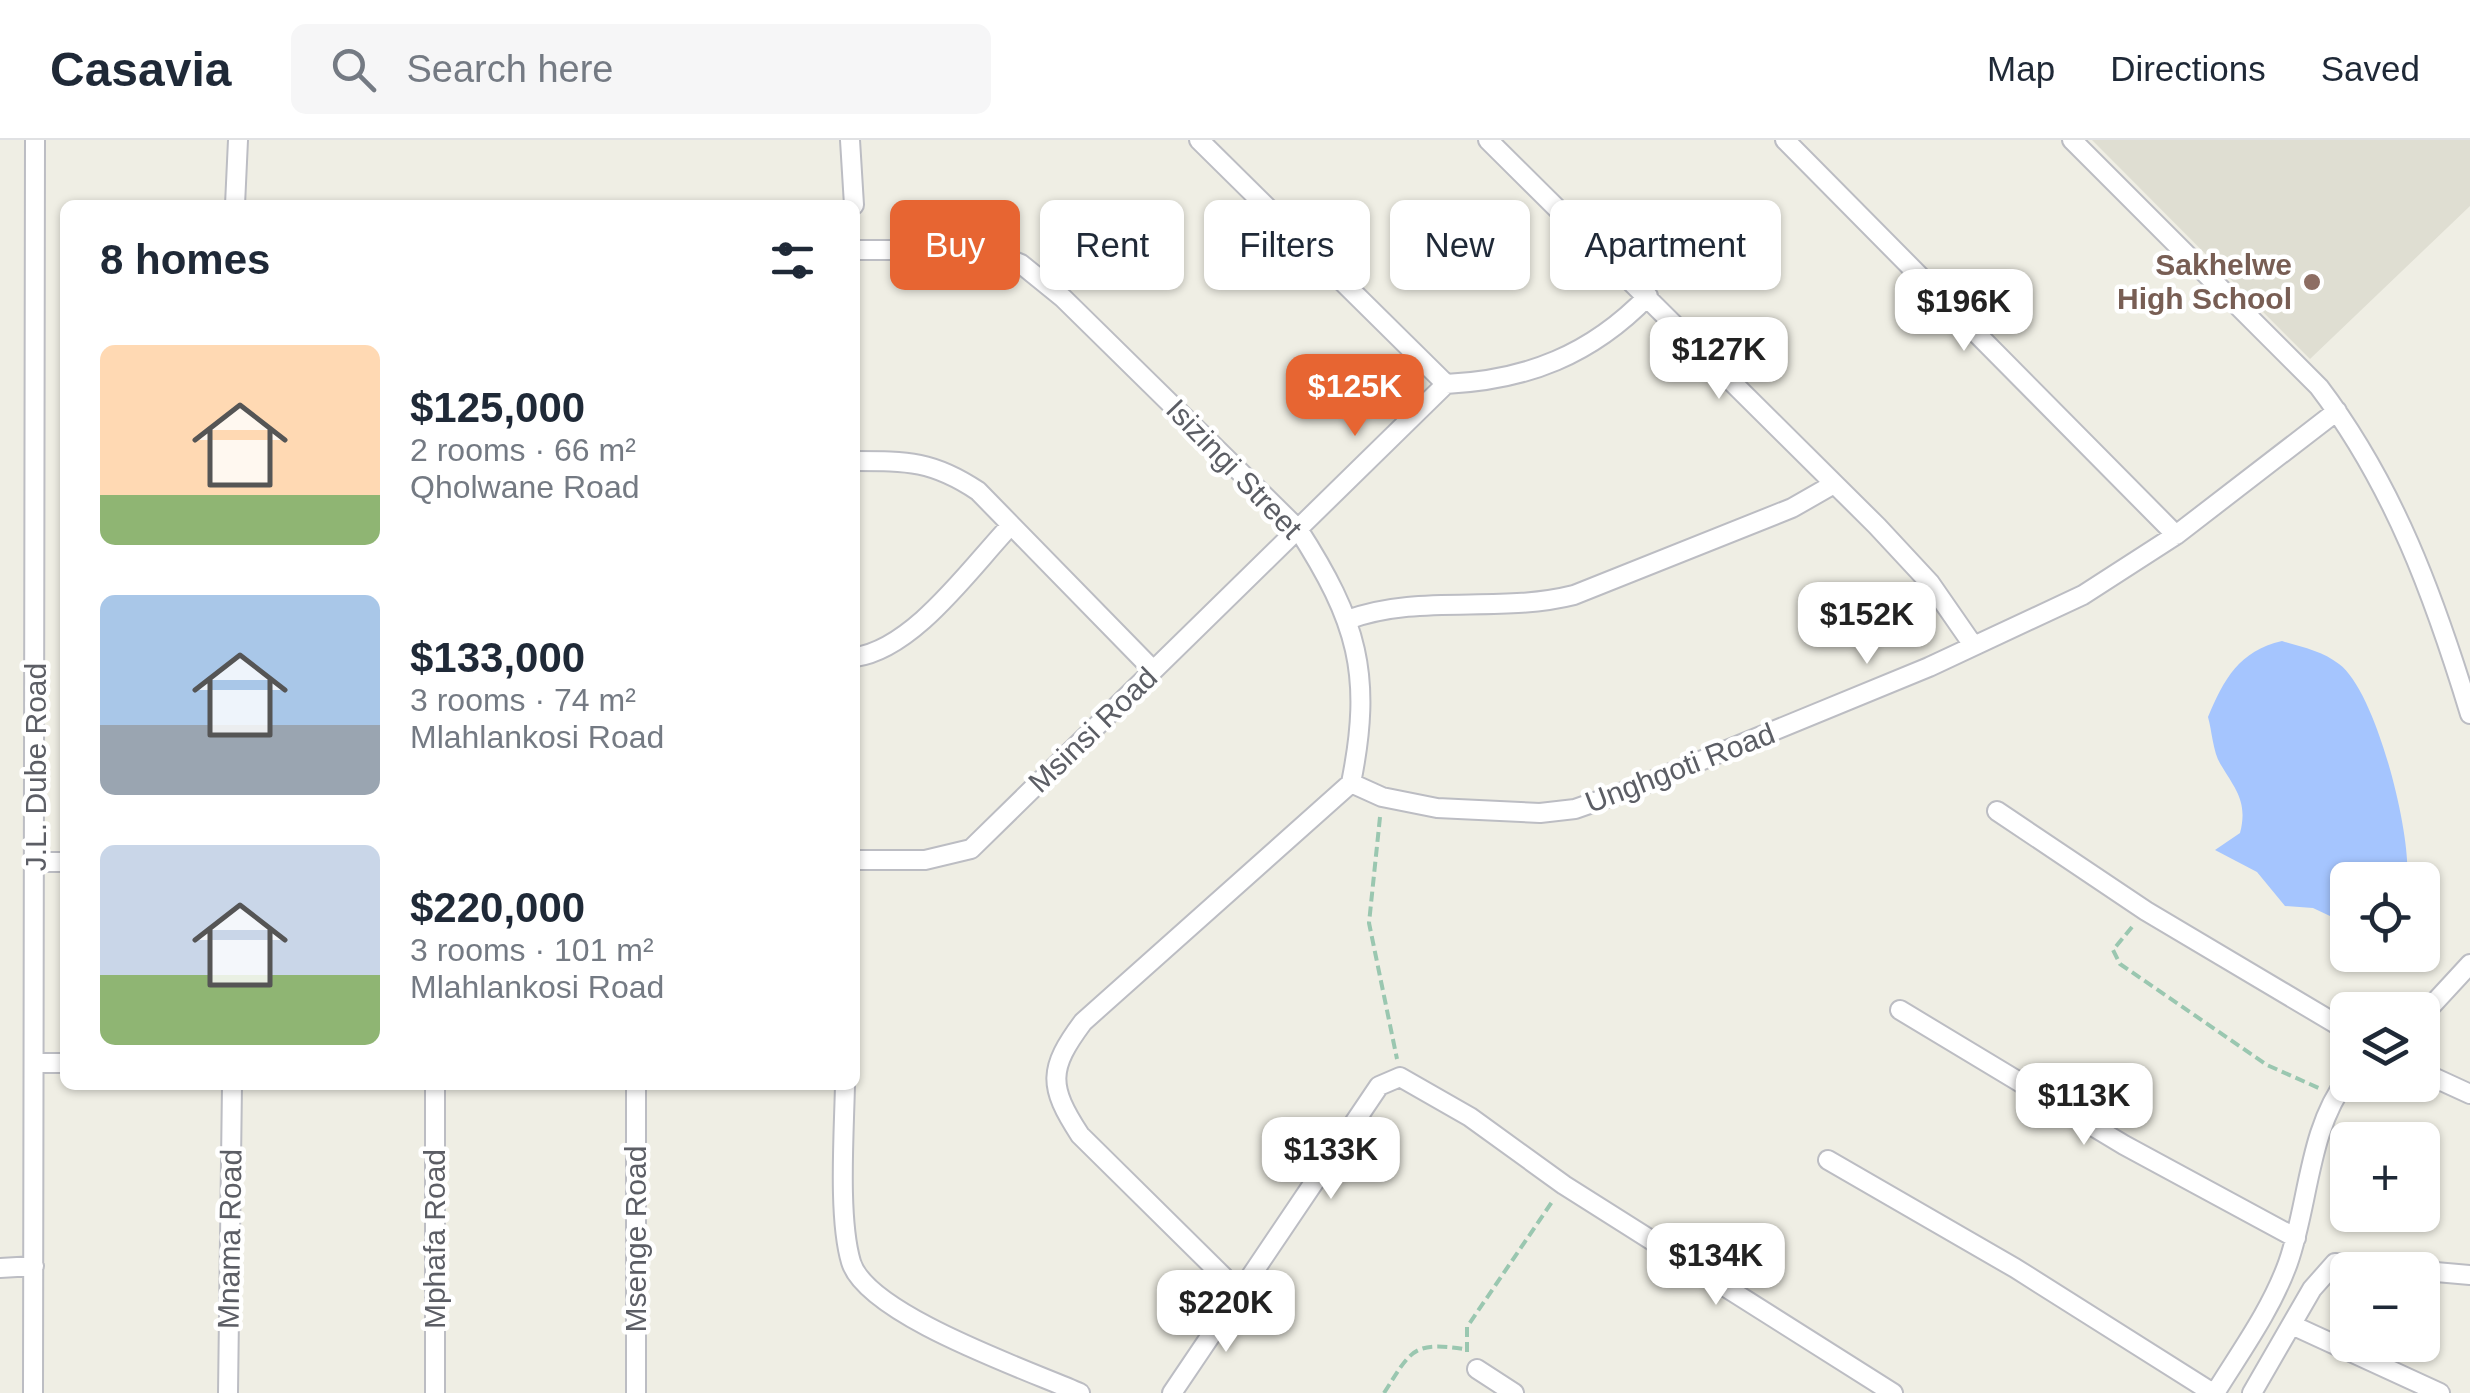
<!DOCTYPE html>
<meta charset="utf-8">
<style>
:root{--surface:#fff;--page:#f6f6f7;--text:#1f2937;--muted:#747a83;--line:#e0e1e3;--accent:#e76532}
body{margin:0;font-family:Arial,sans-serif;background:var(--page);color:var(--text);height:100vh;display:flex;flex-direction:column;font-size:38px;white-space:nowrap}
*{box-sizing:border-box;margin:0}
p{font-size:32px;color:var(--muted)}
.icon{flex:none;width:55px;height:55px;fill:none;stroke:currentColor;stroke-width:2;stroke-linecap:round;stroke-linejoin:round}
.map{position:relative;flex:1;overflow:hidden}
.panel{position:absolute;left:60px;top:60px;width:800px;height:890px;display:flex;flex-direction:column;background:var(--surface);border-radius:15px;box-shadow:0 2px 8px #0004}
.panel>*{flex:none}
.guide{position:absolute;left:890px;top:60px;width:950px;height:90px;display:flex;gap:20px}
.buttons{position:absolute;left:2330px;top:722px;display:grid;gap:20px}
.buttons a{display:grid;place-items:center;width:110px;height:110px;border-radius:15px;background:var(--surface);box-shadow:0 2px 8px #0004;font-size:50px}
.price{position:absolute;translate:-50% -85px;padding:0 22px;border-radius:20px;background:#fff;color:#222;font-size:32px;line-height:65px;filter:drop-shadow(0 2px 5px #0008)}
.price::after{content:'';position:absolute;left:50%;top:60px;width:30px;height:22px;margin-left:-15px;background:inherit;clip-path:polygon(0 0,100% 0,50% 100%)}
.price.selected{background:var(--accent);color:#fff}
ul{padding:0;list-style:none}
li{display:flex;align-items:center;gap:30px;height:250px;padding:0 40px}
li span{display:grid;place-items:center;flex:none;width:280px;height:200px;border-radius:15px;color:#555}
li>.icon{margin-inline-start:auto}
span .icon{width:120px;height:120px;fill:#fffc;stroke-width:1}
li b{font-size:42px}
h2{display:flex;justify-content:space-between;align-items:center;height:120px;padding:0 40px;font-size:42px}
.pill{padding:0 35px;border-radius:15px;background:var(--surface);box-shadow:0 2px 8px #0004;font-size:35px;line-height:90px}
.pill.selected{background:var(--accent);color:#fff}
header{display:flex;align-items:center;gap:60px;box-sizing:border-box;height:140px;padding:0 50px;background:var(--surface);border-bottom:2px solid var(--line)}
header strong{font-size:48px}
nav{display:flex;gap:55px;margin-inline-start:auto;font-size:35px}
.search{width:700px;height:90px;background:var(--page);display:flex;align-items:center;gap:25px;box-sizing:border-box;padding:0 35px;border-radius:15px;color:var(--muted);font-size:38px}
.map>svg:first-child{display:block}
.education{fill:#dfded2}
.water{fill:#a5c5fe}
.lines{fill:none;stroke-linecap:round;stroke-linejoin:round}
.street-casing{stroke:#bcbdc3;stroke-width:22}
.path{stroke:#9ac7b0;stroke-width:4;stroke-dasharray:10 5;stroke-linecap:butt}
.street{stroke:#fff;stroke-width:18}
.education-dot{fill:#8d6e63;stroke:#fff;stroke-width:4}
.labels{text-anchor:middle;stroke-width:9;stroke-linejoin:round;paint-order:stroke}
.education-label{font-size:30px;font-weight:bold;fill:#785e54;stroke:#fff;text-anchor:end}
.street-label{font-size:30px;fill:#5c5e65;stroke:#fff}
</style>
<header>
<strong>Casavia</strong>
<div class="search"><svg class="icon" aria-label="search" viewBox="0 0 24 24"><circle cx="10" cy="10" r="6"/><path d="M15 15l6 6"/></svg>Search here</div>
<nav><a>Map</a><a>Directions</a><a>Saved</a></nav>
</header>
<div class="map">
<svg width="2470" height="1253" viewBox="0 0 2470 1253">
<rect width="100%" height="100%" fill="#efeee4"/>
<path class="education" d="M2092 0H2470V66L2310 219Z"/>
<path class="water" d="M2282 501C2302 507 2323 511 2339 524 2376 551 2412 694 2407 740H2348L2347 784 2313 768 2285 766 2257 732 2215 710 2240 693C2248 662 2236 650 2221 625 2213 613 2212 591 2208 577 2224 539 2239 511 2282 501Z"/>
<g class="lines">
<defs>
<path id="street" d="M850 0 854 65
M1199 0 1446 244C1527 240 1591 215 1648 156
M1488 0 1877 386 1930 443 1973 505
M1785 0 2176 395
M2072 0 2319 247C2394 346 2434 456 2470 574
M235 65 238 0
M855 110H987L1021 124 1063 158 1298 389C1357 481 1373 534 1351 643
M855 321C908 321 933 321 978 351L1153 530
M1347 480C1419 453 1499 474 1574 455L1792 368 1834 344
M855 517C914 509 971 427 1011 385
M1351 643 1382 657 1437 668 1540 673 1575 669 1632 649 1929 527 2083 455 2176 395 2337 271
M1997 671 2146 771 2348 891
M855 720H925L971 709 1446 244
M36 722H65
M1900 870 2124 1005 2296 1098
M2422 876 2470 824
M35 923H65
M2422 932 2470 954
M845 945C844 993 838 1078 851 1122 867 1175 1028 1230 1080 1253
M1828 1020 2015 1128 2213 1253
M0 1128 34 1126
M1239 1152 1080 995C1048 946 1048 929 1083 882L1351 643
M2292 1185 2440 1253
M1477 1229 1514 1253
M33 1253 35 0
M228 1253 232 945
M435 1253V945
M636 1253V945
M1172 1253 1379 946 1400 937 1470 977 1564 1045 1893 1253
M2215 1253C2241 1211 2271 1170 2288 1123 2309 1064 2308 989 2348 938
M2252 1253 2312 1149 2335 1123 2470 1135"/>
</defs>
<use href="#street" class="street-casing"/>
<path class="path" d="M1380 677 1369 783 1397 919
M2132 787 2113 810 2120 824 2267 925 2321 949
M1467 1212V1187L1554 1059
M1384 1253C1411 1211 1412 1201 1464 1209"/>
<use href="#street" class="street"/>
</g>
<circle class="education-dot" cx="2312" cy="142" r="10"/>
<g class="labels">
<g class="education-label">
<text x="2292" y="135">Sakhelwe<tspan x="2292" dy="34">High School</tspan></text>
</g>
<g class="street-label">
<text transform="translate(1234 329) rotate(46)" y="10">Isizingi Street</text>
<text transform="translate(1093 590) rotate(-44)" y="10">Msinsi Road</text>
<text transform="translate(36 627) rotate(-90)" y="10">J.L. Dube Road</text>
<text transform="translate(1680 628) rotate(-21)" y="10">Unghgoti Road</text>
<text transform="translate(230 1099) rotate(-89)" y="10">Mnama Road</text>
<text transform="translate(435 1099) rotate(-90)" y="10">Mphafa Road</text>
<text transform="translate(636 1099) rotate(-90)" y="10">Msenge Road</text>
</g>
</g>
</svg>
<div class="buttons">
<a><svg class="icon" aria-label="locate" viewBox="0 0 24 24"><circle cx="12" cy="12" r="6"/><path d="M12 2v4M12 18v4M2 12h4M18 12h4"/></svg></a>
<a><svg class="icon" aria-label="layers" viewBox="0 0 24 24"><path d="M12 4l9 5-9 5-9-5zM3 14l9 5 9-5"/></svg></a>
<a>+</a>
<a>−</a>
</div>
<b class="price" style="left:1964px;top:214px">$196K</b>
<b class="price" style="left:1719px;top:262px">$127K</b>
<b class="price selected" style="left:1355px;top:299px">$125K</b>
<b class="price" style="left:1867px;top:527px">$152K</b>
<b class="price" style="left:2084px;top:1008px">$113K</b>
<b class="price" style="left:1331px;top:1062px">$133K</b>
<b class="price" style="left:1716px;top:1168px">$134K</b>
<b class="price" style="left:1226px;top:1215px">$220K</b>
<div class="guide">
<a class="pill selected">Buy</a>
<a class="pill">Rent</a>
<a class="pill">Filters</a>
<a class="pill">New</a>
<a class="pill">Apartment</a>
</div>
<section class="panel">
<h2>8 homes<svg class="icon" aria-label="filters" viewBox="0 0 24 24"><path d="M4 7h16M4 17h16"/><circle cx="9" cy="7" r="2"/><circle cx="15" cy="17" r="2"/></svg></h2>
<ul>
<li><span style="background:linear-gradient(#ffd9b3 75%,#8fb573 0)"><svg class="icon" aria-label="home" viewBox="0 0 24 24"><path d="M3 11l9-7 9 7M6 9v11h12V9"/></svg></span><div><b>$125,000</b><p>2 rooms · 66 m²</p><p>Qholwane Road</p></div></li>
<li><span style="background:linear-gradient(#a9c7e8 65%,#9aa5b1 0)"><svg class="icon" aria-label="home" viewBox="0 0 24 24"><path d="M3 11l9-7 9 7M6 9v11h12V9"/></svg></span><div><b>$133,000</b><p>3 rooms · 74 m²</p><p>Mlahlankosi Road</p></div></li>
<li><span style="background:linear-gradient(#c9d6e8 65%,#8fb573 0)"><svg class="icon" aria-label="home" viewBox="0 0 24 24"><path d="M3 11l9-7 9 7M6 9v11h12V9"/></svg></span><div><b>$220,000</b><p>3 rooms · 101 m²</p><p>Mlahlankosi Road</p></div></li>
</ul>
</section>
</div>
